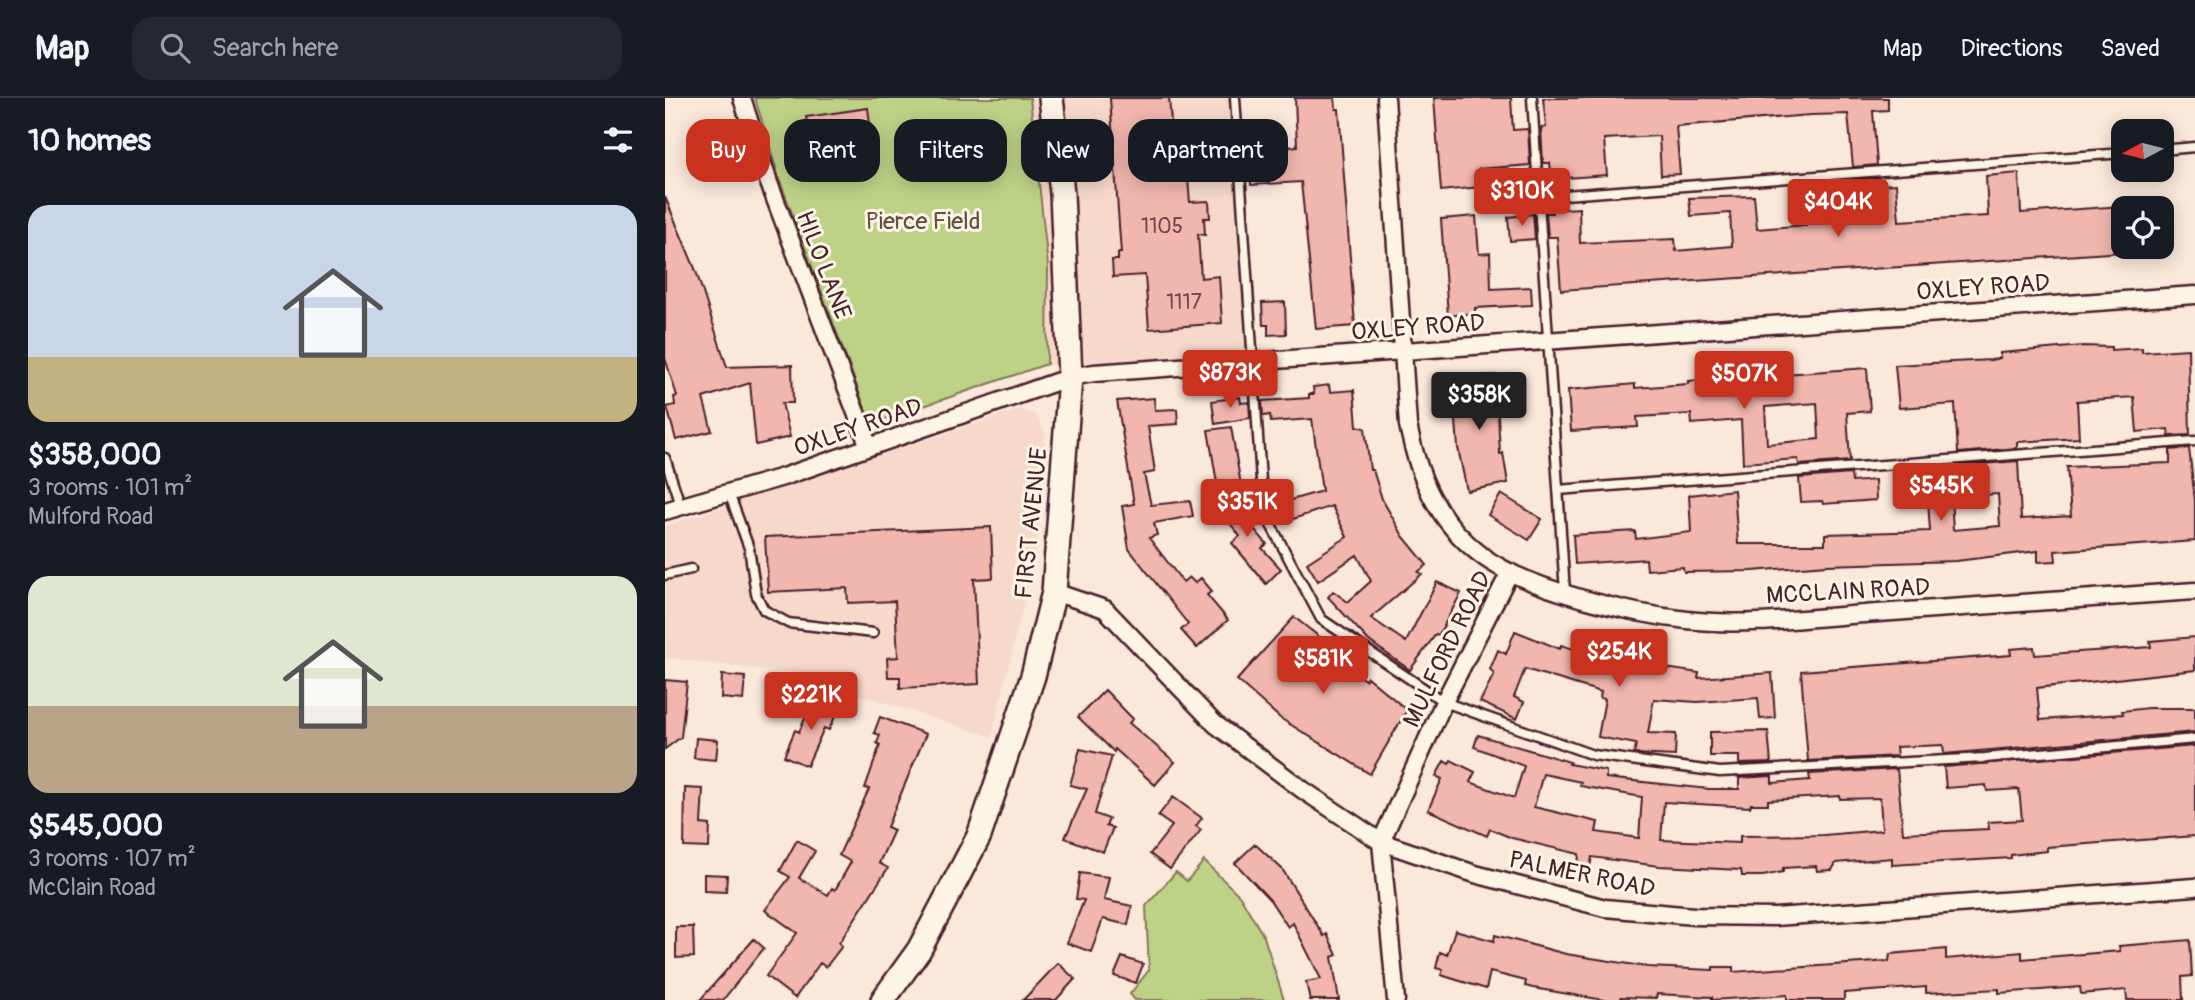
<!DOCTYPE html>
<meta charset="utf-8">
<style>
:root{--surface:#171b24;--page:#242831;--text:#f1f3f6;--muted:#9ea1a6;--line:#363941;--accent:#c8321e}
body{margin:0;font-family:Pangolin,sans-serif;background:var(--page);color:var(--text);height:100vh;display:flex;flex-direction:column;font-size:26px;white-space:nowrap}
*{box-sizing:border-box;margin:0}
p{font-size:23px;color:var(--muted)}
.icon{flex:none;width:38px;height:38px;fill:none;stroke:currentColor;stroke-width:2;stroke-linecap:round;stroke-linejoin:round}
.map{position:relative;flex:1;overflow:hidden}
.sheet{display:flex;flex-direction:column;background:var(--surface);width:665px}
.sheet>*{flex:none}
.banner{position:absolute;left:21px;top:21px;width:665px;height:63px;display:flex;gap:14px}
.needle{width:46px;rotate:263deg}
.controls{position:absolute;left:1446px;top:21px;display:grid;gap:14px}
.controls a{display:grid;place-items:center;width:63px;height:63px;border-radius:14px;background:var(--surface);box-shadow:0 4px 18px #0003;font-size:35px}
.price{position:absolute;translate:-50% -60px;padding:0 16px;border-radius:7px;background:var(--accent);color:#fff;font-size:23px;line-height:46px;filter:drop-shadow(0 2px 4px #0008)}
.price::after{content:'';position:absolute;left:50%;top:42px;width:21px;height:16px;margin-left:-10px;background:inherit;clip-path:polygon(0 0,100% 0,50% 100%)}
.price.active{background:#222;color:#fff}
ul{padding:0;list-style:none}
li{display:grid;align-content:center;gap:14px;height:371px;padding:0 28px}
li span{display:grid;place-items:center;height:217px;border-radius:21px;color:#555}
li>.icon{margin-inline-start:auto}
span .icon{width:126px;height:126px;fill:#fffc;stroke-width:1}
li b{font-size:30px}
h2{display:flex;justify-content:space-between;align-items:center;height:84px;padding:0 28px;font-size:30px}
.tag{padding:0 24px;border-radius:21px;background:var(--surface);box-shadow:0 4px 18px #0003;font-size:24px;line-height:63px}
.tag.active{background:var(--accent);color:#fff}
header{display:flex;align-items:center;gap:42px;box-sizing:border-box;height:98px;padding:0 35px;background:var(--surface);border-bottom:2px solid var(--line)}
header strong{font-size:33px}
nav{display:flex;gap:38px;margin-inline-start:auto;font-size:24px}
.search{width:490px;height:63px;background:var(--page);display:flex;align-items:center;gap:18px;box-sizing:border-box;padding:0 24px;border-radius:21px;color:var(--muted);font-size:26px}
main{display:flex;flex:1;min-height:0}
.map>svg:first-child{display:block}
.built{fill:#f7d9cc}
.green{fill:#bed287;stroke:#847859;stroke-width:2}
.building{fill:#f1b6ad;stroke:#4a1f2b;stroke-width:2;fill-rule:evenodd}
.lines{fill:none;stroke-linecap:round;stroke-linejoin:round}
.lane-casing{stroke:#4a1f2b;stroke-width:13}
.street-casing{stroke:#4a1f2b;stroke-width:21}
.secondary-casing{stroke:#4a1f2b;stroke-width:28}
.lane{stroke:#fcf5e5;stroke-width:8}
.street{stroke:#fcf5e5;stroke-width:16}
.secondary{stroke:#fcf5e5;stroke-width:23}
.labels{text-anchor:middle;stroke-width:6;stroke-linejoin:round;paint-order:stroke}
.number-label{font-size:21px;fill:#74454c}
.park-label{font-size:24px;fill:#674c42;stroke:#fcf5e5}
.street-label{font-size:24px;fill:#4a1f2b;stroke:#fcf5e5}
</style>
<header>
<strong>Map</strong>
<div class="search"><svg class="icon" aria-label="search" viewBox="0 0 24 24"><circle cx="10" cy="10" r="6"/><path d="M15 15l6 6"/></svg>Search here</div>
<nav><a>Map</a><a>Directions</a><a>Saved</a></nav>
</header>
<main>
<section class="sheet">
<h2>10 homes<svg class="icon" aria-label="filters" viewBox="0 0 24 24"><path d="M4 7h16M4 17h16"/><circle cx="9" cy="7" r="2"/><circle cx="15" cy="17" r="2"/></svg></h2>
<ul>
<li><span style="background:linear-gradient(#c9d6e8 70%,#c2b280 0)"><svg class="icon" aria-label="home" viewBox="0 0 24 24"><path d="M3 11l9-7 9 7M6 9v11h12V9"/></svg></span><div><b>$358,000</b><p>3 rooms · 101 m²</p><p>Mulford Road</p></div></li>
<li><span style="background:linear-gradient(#dfe7d0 60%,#b9a48a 0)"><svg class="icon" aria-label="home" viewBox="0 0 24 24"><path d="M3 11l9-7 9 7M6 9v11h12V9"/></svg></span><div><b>$545,000</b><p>3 rooms · 107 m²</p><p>McClain Road</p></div></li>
</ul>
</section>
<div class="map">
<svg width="1530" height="902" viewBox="0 0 1530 902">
<rect width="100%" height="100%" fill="#fae8da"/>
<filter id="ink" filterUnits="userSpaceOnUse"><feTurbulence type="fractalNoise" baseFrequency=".0143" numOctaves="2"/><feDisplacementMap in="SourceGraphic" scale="14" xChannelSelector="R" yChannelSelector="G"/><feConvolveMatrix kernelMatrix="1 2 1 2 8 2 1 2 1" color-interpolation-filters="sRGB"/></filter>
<g filter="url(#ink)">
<path class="built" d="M365 0H571L590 263 434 274 382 266 383 169Z
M355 311 371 317 380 335 372 448 327 639 127 575 0 560V428Z"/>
<path class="green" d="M90 0H365L383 169 382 266 206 326 114 80Z
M539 763 575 798 599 839 619 902H470L465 896 484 872 481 808 511 774 522 783Z"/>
<path class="building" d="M445 0H504L507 36 519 35 525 104 544 103 545 120H539L540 137 533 136 536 180 554 178 557 225 484 231 480 177 448 179 447 162H453V155H456Z
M630 0H670L671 11H674L690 228 651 231 636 84 586 87 584 52 632 48Z
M769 0H846L848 32 863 31 865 67 814 71 815 89 776 93Z
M878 0H1223V12L1208 13 1212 67 1188 69 1183 16 1146 17 1011 28 1015 76 996 77 994 38 939 41 942 77 887 81 885 65H878L876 30 881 29Z
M203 10 207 42 146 51 141 19Z
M1354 75 1356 115 1458 108V154L896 192 892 139H883L881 115H887V112L914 110 915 145 1010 141 1011 153 1067 148 1065 115 1026 118 1024 100 1089 98 1092 131 1141 127 1138 91 1189 88V82L1213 80 1214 87 1231 86 1234 123 1323 118 1321 78Z
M0 99 31 173 62 269 127 267 128 305H117L125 339 91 347 85 285 38 300 47 333 11 342 2 309 10 307 9 299 12 298 0 260Z
M868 116 870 141 845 143 843 119Z
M811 118 814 156 825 155 826 191 866 189 867 207 810 210V215L783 218 776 121Z
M620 204 621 236 603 237V227H598L597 205Z
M1418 248 1446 249V252L1477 250V254L1523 251 1525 337 1504 338 1503 331 1472 334 1469 299 1412 303 1414 340 1352 344V350L1293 355 1290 306 1234 310 1230 267 1326 262 1335 260V255Z
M1202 270 1205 313 1182 315 1185 363 1134 367 1133 361 1078 365 1076 322 1027 326 1026 316 972 319 973 329 906 333 903 292 970 286V290L1023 286V283ZM1152 305 1154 341 1102 346 1100 309Z
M831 277 835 356 838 355 843 385 802 393 793 350 788 280Z
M664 287 665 294 689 292 692 328 700 330 705 372H708L717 401 738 438 762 467 753 474 757 476 706 520 741 544 772 484 796 495 774 537 771 536 745 572 704 543 663 499 668 493 683 504 706 483 692 457 653 483 642 465 682 439 667 408 625 422 619 404 657 393 647 321 606 324 605 317 598 318 597 303 644 300V296H649L648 289Z
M575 299 576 305 584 304 585 320 550 326 547 303Z
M489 300 490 312 512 311 513 326 483 328 490 374 479 376 486 407 525 403 528 418 489 425 492 437 484 440 518 484 524 479 530 485 536 480 547 493 542 497 563 522 532 550 516 532 523 526 464 451 457 408 469 406 452 303Z
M566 329 576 387 553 391 543 332Z
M1524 350 1530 403V443L1390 453 1391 463 1373 464V453L1291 463 1162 467 1087 473 1019 474 1018 469 982 472 981 461 910 466 908 437 970 433 971 441 1026 434 1024 397 1069 392 1073 446H1160V436L1265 433 1263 402 1242 400 1240 382 1294 379V368L1353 363 1356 421 1406 418 1402 369 1505 365V352ZM1333 396 1335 428 1288 432 1286 399Z
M1186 376 1187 384 1210 382 1211 402 1158 406 1157 403 1136 404 1134 380Z
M836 396 877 421 864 442 823 417Z
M565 397 581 416 578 418 602 446 597 450 616 471 601 486 567 445 575 438 545 400Z
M326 429 328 480 309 481 314 586 235 590V579H223L222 560 233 559 230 503 183 505 182 490 103 494 100 439Z
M629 519 666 548 660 555 700 582 702 579 742 612 705 676 615 620 572 582Z
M850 533 895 551 896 547 918 554 916 557 1034 575 1033 580 1107 575 1110 620 1095 621 1093 600 1032 604 989 601 983 635 1011 636 1010 658 969 656 971 646 933 639 940 601 935 600 936 594 860 571 849 599 859 604 852 621 815 604 829 576 825 571 833 552 841 556Z
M1530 539V572L1372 590 1375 622 1458 616 1457 613 1483 610H1530V634L1279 656 1278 647 1231 649 1232 658 1143 663 1136 573 1346 557 1345 551 1369 549 1370 557 1486 549 1485 543Z
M57 577 80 579 78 602 56 600Z
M0 582 22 584 16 639 0 651Z
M440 592 468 621 464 625 510 664 490 687 450 651 449 654 413 619Z
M149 601 173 612 164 632 159 630 142 668 119 658 130 632 134 634Z
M215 619 261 636 222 729 229 732 214 765 223 770 174 845 177 848 161 869 155 865 130 900 101 878 132 835 100 812 125 779 115 773 132 742 150 753 134 780 163 797 167 790 170 792 186 764 174 757 204 691 200 690 215 647 212 645 215 637 209 635Z
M1103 633 1106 665 1074 666V658H1045V634Z
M813 637 905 664 904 666 941 673V680L1044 691H1074V680L1107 678V685L1145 682 1144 676 1232 671 1238 735 1324 731 1323 724 1357 722 1354 691 1322 693 1321 687 1281 690 1279 669 1530 648V738L1382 749V753L1346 757V760L1227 767V760L1171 765 1167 772 1152 773 1151 768 1118 770V774L1098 778H1077L1076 772 994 768 927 759 925 769 913 768 914 756 847 740 825 731 822 738 763 712 777 681 771 678 779 663 784 666 786 662 810 674 805 684 849 700 859 668 809 649ZM878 676 916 684 915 688 977 699 974 740 931 734 933 724 869 709ZM1175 698V701L1215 700 1217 732 1159 737 1075 738V745L996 742 999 704 1085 709 1086 706H1103V702Z
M31 640 53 642 51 662 29 660Z
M415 651 447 658 430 716 444 721 441 728 448 730 438 754 400 740 422 691 405 687Z
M20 690 38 691 36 726 45 727 44 750 19 749Z
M508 699 537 720 531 728 536 732 505 771 485 756 507 728 493 718Z
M590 746 617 771 659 838 662 836 672 857 667 859 674 902H645L641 884 656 881 628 825 623 829 605 802 570 765Z
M415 775 444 779 439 802 467 808 463 827 438 821 426 854 402 845 419 802 411 801Z
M39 776 62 777 61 794 39 793Z
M11 829H28L29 859 11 860Z
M790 832 829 843 830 837 901 856 983 869 1048 872V869H1068V874L1224 863 1225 856 1281 851V861L1357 854V861L1455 853 1454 848 1525 842 1527 878 1517 879 1518 902H1462L1461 892 1416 896 1415 889 1334 895V891L1261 895V889L1179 895V902H1122V897L1047 902V899L992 896 991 900 956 899V902H939L868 890 860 888 861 883 825 874 821 891 776 877 778 872 771 870 775 854 782 857Z
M89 841 99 850 58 902H35Z
M457 859 478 866 471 885 449 878Z
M393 865 410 881 391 902H358Z"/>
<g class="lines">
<defs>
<path id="lane" d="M570 0 598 412 656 521 779 604 928 657 1055 674 1320 660 1530 641
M867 0 900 494
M1496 52 1530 49
M873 99 1458 55
M0 360 16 409
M893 392 1530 343
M64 395 84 450 91 496 99 512 123 525 208 535
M0 477 26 471"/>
<path id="street" d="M77 0 104 85 204 349
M721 0 743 327C754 381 772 423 816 457 860 491 967 516 1022 522 1081 529 1153 519 1213 515 1318 508 1424 500 1530 493
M0 413 118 379 405 279 429 275 1530 197
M389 494 440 511 550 626 638 692 716 744 810 776 940 810 1029 818 1110 819 1530 789
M731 902 716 744 779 604 845 474"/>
<path id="secondary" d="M218 902 254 852 314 738 368 578 389 494 405 279 397 95 386 0"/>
</defs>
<use href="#lane" class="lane-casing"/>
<use href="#street" class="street-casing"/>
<use href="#secondary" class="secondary-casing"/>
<use href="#lane" class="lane"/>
<use href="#street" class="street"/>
<use href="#secondary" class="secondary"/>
</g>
</g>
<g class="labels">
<g class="number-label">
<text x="497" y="135">1105</text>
<text x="519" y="211">1117</text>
</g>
<g class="park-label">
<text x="258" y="131">Pierce Field</text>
</g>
<g class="street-label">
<text transform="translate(159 167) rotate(69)" y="8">HILO LANE</text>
<text transform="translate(1318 189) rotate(-4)" y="8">OXLEY ROAD</text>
<text transform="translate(753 229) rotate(-4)" y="8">OXLEY ROAD</text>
<text transform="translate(193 329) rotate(-19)" y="8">OXLEY ROAD</text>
<text transform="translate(366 425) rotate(-84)" y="8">FIRST AVENUE</text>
<text transform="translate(1183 493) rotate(-3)" y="8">MCCLAIN ROAD</text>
<text transform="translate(782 551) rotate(-64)" y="8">MULFORD ROAD</text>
<text transform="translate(917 776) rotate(12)" y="8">PALMER ROAD</text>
</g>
</g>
</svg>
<div class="controls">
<a><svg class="needle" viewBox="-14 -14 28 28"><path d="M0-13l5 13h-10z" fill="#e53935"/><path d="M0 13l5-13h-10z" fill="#9ea1a6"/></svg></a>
<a><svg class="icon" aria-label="locate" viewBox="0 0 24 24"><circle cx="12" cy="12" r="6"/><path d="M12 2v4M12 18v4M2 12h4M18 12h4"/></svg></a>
</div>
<b class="price" style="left:857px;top:130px">$310K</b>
<b class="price" style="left:1173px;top:141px">$404K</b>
<b class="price" style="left:565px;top:312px">$873K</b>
<b class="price" style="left:1079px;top:313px">$507K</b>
<b class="price active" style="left:814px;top:334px">$358K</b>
<b class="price" style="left:1276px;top:425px">$545K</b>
<b class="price" style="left:582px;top:441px">$351K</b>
<b class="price" style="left:954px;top:591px">$254K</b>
<b class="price" style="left:658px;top:598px">$581K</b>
<b class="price" style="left:146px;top:634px">$221K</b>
<div class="banner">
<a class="tag active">Buy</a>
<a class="tag">Rent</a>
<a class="tag">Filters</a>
<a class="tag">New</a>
<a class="tag">Apartment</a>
</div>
</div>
</main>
